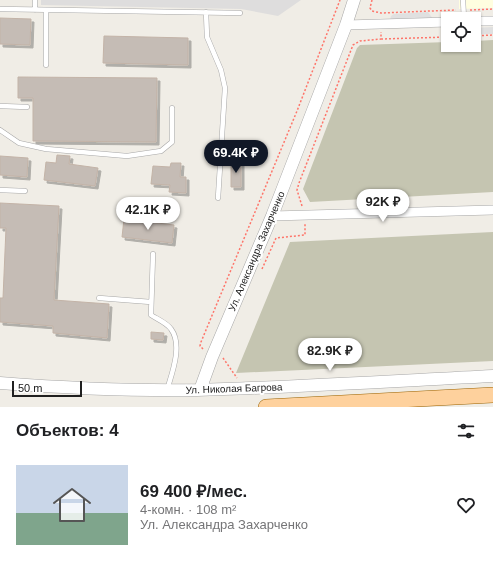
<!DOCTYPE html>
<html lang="ru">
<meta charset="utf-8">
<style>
:root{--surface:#fff;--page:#f2f2f2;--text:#202124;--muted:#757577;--accent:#111827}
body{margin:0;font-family:Arial,sans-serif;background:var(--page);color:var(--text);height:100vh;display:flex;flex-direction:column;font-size:15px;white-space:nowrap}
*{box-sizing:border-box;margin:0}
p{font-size:13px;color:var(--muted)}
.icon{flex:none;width:22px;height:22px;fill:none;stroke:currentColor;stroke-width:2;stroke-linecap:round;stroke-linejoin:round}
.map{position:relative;height:407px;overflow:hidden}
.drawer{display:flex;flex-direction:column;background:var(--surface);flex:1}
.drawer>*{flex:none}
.fabs{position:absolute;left:441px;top:12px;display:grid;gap:8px}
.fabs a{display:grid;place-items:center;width:40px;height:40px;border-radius:0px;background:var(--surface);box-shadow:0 1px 3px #0004;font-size:20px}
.scale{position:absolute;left:12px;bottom:10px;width:70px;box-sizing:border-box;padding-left:4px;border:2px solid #202020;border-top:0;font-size:11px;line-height:14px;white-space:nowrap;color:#202020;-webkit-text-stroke:3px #fff;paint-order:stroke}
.price{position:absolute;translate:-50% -34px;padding:0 9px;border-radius:14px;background:#fff;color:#222;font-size:13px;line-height:26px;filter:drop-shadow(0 1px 2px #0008)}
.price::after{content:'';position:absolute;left:50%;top:24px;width:12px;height:9px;margin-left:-6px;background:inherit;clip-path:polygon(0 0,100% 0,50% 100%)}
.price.current{background:var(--accent);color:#fff}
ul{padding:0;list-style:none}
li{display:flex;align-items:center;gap:12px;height:100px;padding:0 16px}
li span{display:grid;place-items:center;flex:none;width:112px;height:80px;border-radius:0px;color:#555}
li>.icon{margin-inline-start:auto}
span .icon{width:48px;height:48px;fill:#fffc;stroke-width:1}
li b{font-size:17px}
h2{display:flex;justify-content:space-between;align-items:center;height:48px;padding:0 16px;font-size:17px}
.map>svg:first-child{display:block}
.residential{fill:#dedddd}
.education{fill:#fffee0}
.construction{fill:#c5c5b1}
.parking{fill:#e0e0e0}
.building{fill:#c5bcb5;stroke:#c3b3a7;filter:url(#shadow)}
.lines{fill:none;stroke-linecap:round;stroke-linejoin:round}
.service-casing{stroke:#a7a7a7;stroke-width:5.5}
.minor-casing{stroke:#a7a7a7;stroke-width:10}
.tertiary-casing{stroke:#a7a7a7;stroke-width:13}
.primary-casing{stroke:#9b6300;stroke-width:16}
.path{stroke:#fe756a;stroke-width:1.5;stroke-dasharray:2 2;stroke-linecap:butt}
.service{stroke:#fff;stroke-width:4.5}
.minor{stroke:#fff;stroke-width:9}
.tertiary{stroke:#fff;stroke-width:12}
.primary{stroke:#fed19d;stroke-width:15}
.labels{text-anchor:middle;stroke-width:4;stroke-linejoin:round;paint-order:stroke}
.street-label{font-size:10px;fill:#202020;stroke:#fff}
</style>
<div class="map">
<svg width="493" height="407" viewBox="0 0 493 407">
<defs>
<filter id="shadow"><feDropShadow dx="3" dy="3" stdDeviation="0" flood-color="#0004"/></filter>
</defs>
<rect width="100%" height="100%" fill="#f0ede6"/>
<path class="residential" d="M41 0H301L278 16 241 9 41 5Z"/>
<path class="education" d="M459 0H493V8L459 9Z"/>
<path class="construction" d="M493 40V192L310 202 303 189 357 48 360 45 448 42V45H474V41Z
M493 232V361L236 373 290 242Z"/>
<path class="parking" d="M428 12 433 19 390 21 391 16 394 14Z
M493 27V34H474V28Z"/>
<path class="building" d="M0 18 31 19 30 45 0 44Z
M104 36 188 38V65L103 63Z
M18 77 157 78 156 142 33 141V98H18Z
M57 155 70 156 69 164 98 168 95 186 44 180 46 162 56 163Z
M0 156 28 158 27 177 0 175Z
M231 161H241V187H231Z
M171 163H181L180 177H186V193L169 192 170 185 151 184 153 166 170 167Z
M0 203 59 206 54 300 109 304 107 338 53 333V326L0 322V298H3L6 228H0Z
M124 219 174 225 172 243 122 237Z
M151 332 164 333 163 340 151 339Z"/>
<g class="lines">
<defs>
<path id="service" d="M463 0 464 19
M0 9 240 13
M35 10V0
M46 10V65
M206 12 207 37 221 70 225 88 218 198
M0 106 27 107
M0 130 19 143 46 149 127 156 161 151 172 142V108
M0 190 25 191
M153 254 151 315C157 319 167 323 171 329 183 345 172 373 167 390
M99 298 151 302"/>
<path id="minor" d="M474 21H493
M346 25 448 22
M272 216 493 210"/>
<path id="tertiary" d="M0 383C65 388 131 391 197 390 295 387 394 381 493 376
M200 390 212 357 272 216 346 25 354 0"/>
<path id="primary" d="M266 407 493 395"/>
</defs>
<use href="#service" class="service-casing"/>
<use href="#minor" class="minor-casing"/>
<use href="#tertiary" class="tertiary-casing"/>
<use href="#primary" class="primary-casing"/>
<path class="path" d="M372 0 370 8 372 11 381 13 456 10
M470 10 493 9
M474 36 493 35
M381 39 448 37
M302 206 297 190 299 183 353 45 360 41 381 39V32
M262 269 276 238 305 235V224
M203 349 200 346 201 342 297 111 340 0
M223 358 237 378"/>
<use href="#service" class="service"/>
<use href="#minor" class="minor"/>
<use href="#tertiary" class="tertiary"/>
<use href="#primary" class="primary"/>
</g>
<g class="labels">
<g class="street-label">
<text transform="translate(256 251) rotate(-67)" y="4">Ул. Александра Захарченко</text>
<text transform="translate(234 388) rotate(-2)" y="4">Ул. Николая Багрова</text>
</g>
</g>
</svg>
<div class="fabs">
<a><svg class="icon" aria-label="locate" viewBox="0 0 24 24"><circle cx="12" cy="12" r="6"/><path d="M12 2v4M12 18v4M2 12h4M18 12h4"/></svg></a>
</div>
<div class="scale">50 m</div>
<b class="price current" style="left:236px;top:174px">69.4K ₽</b>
<b class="price" style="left:383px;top:223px">92K ₽</b>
<b class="price" style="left:148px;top:231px">42.1K ₽</b>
<b class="price" style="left:330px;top:372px">82.9K ₽</b>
</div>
<section class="drawer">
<h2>Объектов: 4<svg class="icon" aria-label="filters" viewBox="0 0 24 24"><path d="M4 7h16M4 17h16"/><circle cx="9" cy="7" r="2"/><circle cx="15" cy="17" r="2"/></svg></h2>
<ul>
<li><span style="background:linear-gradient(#c9d6e8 60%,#7fa58c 0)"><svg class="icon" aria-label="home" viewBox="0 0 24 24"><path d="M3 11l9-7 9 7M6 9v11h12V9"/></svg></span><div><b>69 400 ₽/мес.</b><p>4-комн. · 108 m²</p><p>Ул. Александра Захарченко</p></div><svg class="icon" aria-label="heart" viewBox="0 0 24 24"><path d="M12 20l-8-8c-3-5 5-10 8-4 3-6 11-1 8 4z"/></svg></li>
</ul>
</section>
